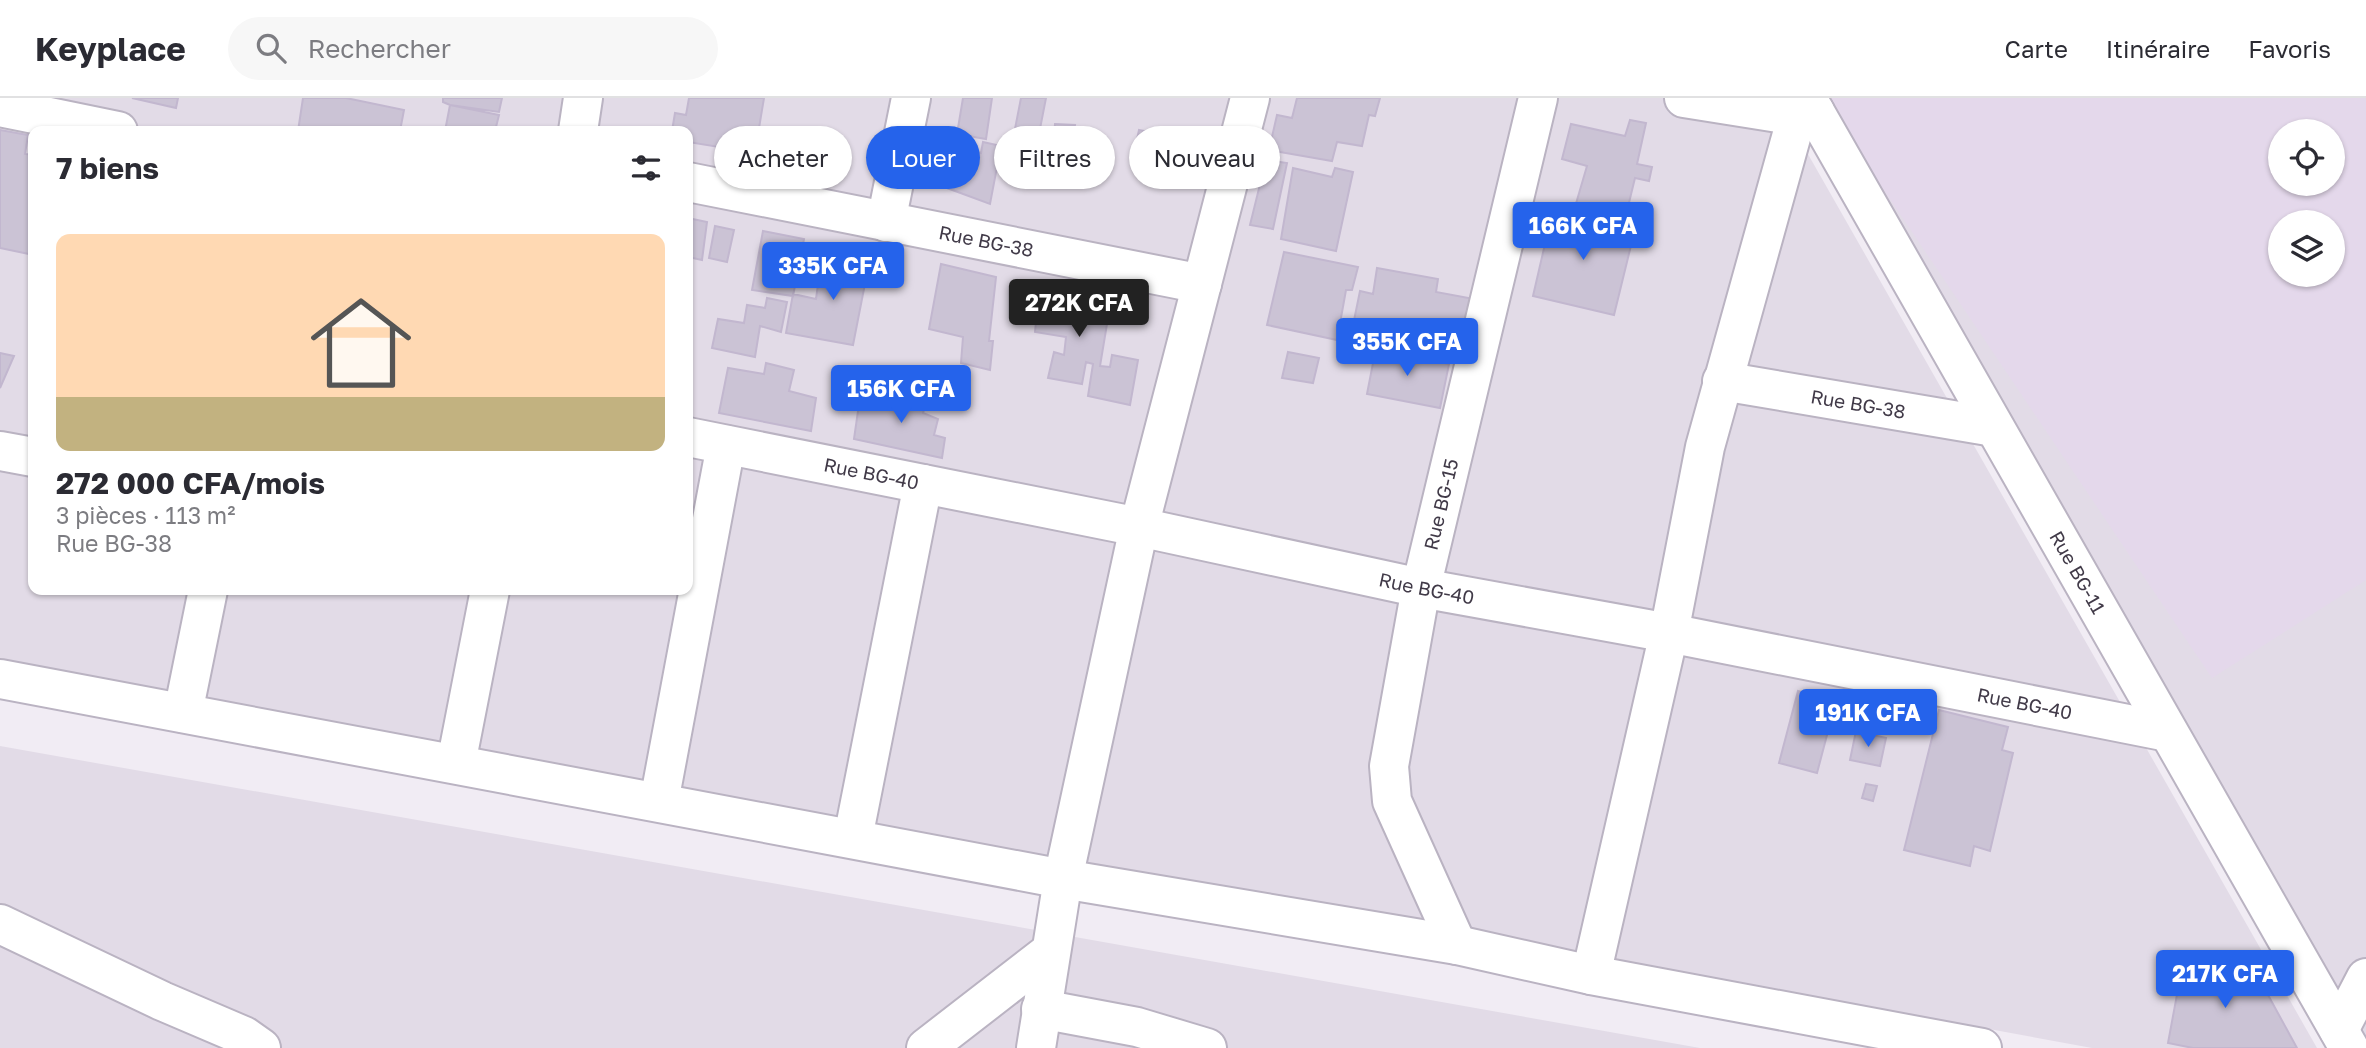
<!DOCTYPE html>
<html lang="fr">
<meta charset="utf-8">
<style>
:root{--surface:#fff;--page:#f7f7f7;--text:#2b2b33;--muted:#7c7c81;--line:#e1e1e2;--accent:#2563eb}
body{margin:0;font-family:"Golos Text",sans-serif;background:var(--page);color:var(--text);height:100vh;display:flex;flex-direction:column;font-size:26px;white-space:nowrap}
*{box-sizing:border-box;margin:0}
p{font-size:23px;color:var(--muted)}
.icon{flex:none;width:38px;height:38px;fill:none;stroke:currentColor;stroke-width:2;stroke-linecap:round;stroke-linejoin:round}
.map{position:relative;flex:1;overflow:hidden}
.side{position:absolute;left:28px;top:28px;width:665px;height:469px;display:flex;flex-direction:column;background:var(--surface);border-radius:14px;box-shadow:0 2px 5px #0004}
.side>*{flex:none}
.banner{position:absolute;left:714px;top:28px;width:665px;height:63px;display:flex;gap:14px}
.fabs{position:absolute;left:2268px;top:21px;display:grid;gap:14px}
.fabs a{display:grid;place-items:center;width:77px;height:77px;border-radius:50%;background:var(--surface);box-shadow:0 2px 5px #0004;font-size:35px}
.price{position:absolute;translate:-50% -60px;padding:0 16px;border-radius:7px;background:var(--accent);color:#fff;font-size:23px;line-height:46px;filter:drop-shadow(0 2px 4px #0008)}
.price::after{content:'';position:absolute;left:50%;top:42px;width:21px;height:16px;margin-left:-10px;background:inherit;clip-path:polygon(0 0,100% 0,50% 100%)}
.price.current{background:#222;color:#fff}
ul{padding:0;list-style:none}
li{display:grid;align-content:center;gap:14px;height:371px;padding:0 28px}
li span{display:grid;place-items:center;height:217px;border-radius:14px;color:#555}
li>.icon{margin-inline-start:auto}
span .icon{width:126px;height:126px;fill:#fffc;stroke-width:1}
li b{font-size:30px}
h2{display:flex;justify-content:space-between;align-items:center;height:84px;padding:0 28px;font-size:30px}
.pill{padding:0 24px;border-radius:32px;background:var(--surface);box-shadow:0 2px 5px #0004;font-size:24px;line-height:63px}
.pill.current{background:var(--accent);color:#fff}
header{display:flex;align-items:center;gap:42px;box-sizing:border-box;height:98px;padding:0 35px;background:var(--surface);border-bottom:2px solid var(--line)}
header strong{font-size:33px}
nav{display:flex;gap:38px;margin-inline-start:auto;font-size:24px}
.search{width:490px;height:63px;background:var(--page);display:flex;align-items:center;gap:18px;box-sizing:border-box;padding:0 24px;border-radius:38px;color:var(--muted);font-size:26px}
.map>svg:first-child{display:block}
.residential{fill:#e2dbe7;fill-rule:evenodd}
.education{fill:#e4d8eb;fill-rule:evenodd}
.building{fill:#cbc3d5;stroke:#c2b7cf;stroke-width:2}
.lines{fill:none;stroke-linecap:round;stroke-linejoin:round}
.minor-casing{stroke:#bab3c2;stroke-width:42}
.minor{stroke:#fff;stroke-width:38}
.labels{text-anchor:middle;stroke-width:5;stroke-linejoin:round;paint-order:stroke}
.street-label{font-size:19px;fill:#413a48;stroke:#fff}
</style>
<header>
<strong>Keyplace</strong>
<div class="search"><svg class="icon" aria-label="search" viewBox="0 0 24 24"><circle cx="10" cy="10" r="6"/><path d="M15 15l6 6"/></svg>Rechercher</div>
<nav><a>Carte</a><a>Itinéraire</a><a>Favoris</a></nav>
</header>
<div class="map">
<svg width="2366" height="950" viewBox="0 0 2366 950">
<rect width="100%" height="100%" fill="#f1ecf4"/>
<path class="residential" d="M0 0H1776L2317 950H2092L0 565ZM33 33H688V492H33Z
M1825 0H2366V950ZM2280 33H2333V86H2280ZM2280 124H2333V177H2280Z
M0 648 1700 950H0Z"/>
<path class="education" d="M1822 0H2366V482L2212 580ZM2280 33H2333V86H2280ZM2280 124H2333V177H2280Z"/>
<path class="building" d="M132 0H178L176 10Z
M303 0H346L404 12 400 33H298Z
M443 0H502L499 14 450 7 443 4Z
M689 0H764L758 36 770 43 768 57 688 44V33H672L675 15 686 17Z
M963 0H992L986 41 957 36Z
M1021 0H1046L1037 46 1013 41Z
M1297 0H1380L1375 18 1369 17 1362 48 1337 44 1332 63 1269 52 1277 17 1292 20Z
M450 7 499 17 495 33H445Z
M1630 22 1646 25 1637 66 1652 69 1649 83 1635 80 1625 121 1575 109 1587 68 1562 61 1571 26 1625 38Z
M1055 26 1075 27 1071 52 1053 50Z
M0 32 28 37 25 56 33 57V130L29 156 0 150Z
M1139 32 1193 42 1186 75 1164 68 1167 52 1136 46Z
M983 44 1001 48 990 106 947 90 955 51 981 55Z
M1266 62 1287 65 1273 131 1250 127Z
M1293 70 1332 79 1335 70 1353 74 1336 153 1281 141Z
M1554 107 1593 117 1590 132 1610 138 1615 122 1636 127 1614 217 1533 198Z
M688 120 707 124 702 162 688 159Z
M715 128 734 132 727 164 709 160Z
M763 133 804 141 793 198 752 192Z
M846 149 871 155 853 247 786 235 793 196 816 201 821 165 843 170Z
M1284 154 1358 169 1352 192H1346L1337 242 1267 227Z
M941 166 996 179 989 243H993L990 272 961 265 963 239 929 231Z
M1377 170 1438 181 1436 194 1474 201 1457 264 1414 257 1420 231 1409 228 1405 243 1371 235 1367 250 1349 247 1360 193 1373 196Z
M1018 182 1111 202 1100 268 1110 269 1112 257 1138 262 1130 307 1088 298 1093 266 1086 264 1082 286 1048 280 1054 254 1064 257 1066 239 1035 234 1037 214 1013 208Z
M767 200 787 204 781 234 760 228 755 259 712 250 718 221 744 225 747 207 765 210Z
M1371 250 1449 266 1440 310 1367 296 1374 260 1368 259Z
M1288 254 1319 260 1313 285 1282 280Z
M0 255 14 258 0 290Z
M766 265 794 272 789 293 816 300 811 333 719 315 728 270 764 276Z
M899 290 929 295 923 315 938 321 934 337 945 340 942 360 854 341 859 306 895 310Z
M1798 593 1836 603 1817 675 1779 665Z
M1939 612 2008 629 2002 652 2013 655 1990 753 1974 748 1970 768 1904 752Z
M1856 633 1886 640 1880 668 1850 662Z
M1866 686 1877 688 1873 703 1862 700Z
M2184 859 2256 875 2297 950H2193L2168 945Z"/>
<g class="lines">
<defs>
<g id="minor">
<path d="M1684 0 1797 18 1815 14"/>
<path id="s1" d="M1807 0 2349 950"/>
<path d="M0 9 118 33"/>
<path d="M578 33 583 0"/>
<path id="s2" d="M688 84 1202 186"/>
<path d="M886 124 911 0"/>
<path id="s3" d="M1722 283 1994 329"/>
<path id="s4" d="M688 339 1139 429 1421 490 1669 535 2168 634"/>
<path d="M0 353 33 359"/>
<path d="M0 581 1063 781 1457 847 1591 877 1982 950"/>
<path d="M183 615 208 492"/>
<path d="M456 666 490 492"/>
<path d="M659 704 726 347"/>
<path d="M853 740 923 386"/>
<path d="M0 826 162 903 244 938 261 950"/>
<path id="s5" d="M1457 847 1392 703 1389 668 1421 490 1538 0"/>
<path d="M1591 877 1669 535 1705 349 1797 18"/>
<path d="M1041 911 1137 929 1207 950"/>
<path d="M2339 932 2366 880"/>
<path d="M926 950 1050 854"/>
<path d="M1036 950 1063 781 1139 429 1250 0"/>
</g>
</defs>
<use href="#minor" class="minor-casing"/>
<use href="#minor" class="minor"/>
</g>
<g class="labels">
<g class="street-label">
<text dy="7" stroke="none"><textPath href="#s2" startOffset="304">Rue BG-38</textPath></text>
<text dy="7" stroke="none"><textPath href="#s3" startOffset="138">Rue BG-38</textPath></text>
<text dy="7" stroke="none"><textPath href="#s4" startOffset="187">Rue BG-40</textPath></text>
<text dy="7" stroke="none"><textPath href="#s5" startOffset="460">Rue BG-15</textPath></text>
<text dy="7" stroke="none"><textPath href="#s1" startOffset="546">Rue BG-11</textPath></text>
<text dy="7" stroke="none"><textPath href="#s4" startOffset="754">Rue BG-40</textPath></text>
<text dy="7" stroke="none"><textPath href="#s4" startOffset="1363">Rue BG-40</textPath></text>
</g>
</g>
</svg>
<div class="fabs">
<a><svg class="icon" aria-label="locate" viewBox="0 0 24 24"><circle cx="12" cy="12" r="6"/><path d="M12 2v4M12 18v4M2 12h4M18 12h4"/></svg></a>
<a><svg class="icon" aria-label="layers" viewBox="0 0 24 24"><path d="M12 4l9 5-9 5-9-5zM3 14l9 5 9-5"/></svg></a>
</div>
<b class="price" style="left:1583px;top:164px">166K CFA</b>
<b class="price" style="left:833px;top:204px">335K CFA</b>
<b class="price current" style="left:1079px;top:241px">272K CFA</b>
<b class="price" style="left:1407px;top:280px">355K CFA</b>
<b class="price" style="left:901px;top:327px">156K CFA</b>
<b class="price" style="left:1868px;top:651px">191K CFA</b>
<b class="price" style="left:2225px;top:912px">217K CFA</b>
<div class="banner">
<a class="pill">Acheter</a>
<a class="pill current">Louer</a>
<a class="pill">Filtres</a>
<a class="pill">Nouveau</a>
</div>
<section class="side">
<h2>7 biens<svg class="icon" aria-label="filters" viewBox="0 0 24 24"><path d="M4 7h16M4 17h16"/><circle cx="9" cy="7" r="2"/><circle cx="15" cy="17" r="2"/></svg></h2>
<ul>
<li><span style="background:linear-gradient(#ffd9b3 75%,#c2b280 0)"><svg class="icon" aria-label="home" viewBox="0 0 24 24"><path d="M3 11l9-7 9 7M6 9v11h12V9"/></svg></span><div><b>272 000 CFA/mois</b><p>3 pièces · 113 m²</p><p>Rue BG-38</p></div></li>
</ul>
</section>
</div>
